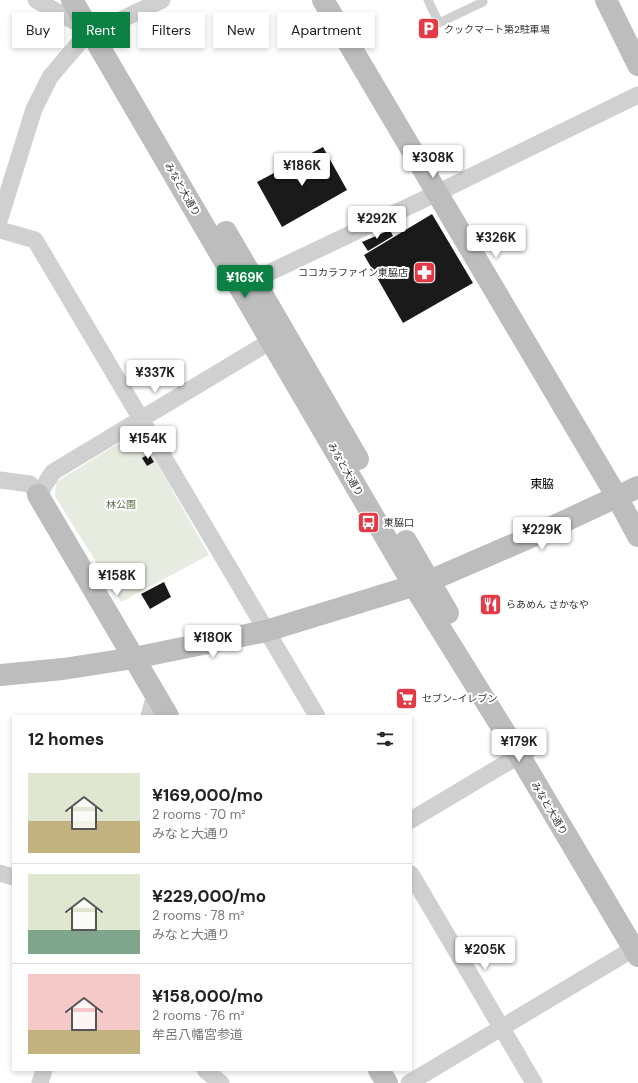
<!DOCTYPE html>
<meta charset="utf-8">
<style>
:root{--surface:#fff;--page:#f2f2f2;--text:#222;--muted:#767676;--line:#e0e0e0;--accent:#0b8043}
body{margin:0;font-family:"DM Sans","Noto Sans JP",sans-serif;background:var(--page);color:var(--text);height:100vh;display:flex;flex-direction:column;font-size:15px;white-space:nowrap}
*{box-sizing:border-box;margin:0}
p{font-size:13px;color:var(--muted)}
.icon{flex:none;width:22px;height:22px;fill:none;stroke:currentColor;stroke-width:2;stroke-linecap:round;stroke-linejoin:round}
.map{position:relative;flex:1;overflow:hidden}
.side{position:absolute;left:12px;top:715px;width:400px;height:356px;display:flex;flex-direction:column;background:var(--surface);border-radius:0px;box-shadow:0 2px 6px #0003}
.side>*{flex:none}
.guide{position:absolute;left:12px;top:12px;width:400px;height:36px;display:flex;gap:8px}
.price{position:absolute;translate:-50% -34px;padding:0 9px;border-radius:4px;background:#fff;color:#222;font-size:13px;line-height:26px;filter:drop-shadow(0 1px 2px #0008)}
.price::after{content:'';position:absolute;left:50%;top:24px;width:12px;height:9px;margin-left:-6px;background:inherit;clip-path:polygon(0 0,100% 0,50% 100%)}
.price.selected{background:var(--accent);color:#fff}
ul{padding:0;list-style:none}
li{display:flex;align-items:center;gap:12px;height:100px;padding:0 16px}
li+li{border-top:1px solid var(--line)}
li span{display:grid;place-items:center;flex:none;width:112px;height:80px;border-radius:0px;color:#555}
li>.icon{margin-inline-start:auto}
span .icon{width:48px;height:48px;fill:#fffc;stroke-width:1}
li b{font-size:17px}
h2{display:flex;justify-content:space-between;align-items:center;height:48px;padding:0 16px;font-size:17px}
.chip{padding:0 14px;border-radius:0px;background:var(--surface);box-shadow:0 2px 6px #0003;font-size:14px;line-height:36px}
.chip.selected{background:var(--accent);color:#fff}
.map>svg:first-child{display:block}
.green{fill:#e6ecdf}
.building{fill:#1a1a1a}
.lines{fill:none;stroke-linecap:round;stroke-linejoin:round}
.lane{stroke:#d0d0d0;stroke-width:9}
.street{stroke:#d0d0d0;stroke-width:17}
.secondary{stroke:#bdbdbd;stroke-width:22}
.labels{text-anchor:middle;stroke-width:4;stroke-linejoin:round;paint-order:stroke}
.poi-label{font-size:10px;fill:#333;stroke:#fff;text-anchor:start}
.street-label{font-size:10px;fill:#333;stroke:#fff}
.park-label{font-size:10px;fill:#56703f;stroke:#fff}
.quarter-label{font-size:12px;fill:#000;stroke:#fff}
</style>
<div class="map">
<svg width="638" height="1083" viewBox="0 0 638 1083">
<rect width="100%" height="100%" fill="#fff"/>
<path class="green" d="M139 431 209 555 121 602 55 496 56 482Z"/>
<path class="building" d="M323 147 347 190 282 227 257 182Z
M432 214 473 283 403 323 364 255Z
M390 230 393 236 368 251 362 242Z
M149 454 154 462 147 466 142 458Z
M164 582 171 597 150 609 141 594Z"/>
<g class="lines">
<path class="lane" d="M428 0 439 23 483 2 482 0"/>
<path class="street" d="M90 30 106 27 162 0
M0 218 34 109 50 77 90 30 36 0
M0 230 35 240 317 716
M243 285 437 193 638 95
M0 480 30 484 38 495 53 472 281 335
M149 716 155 694
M411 820 530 749
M0 873 13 877
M411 874 534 1083
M205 1070 221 1083
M40 1083 44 1070
M409 1083 638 946"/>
<path class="secondary" d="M72 0 414 586 519 755 638 956
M323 0 617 497 638 536
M606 0 638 65
M226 232 358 459
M38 495 168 716
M406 541 448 613
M0 675 63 669 134 658 266 631 429 581 524 540 638 487
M379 1070 387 1083"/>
</g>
<defs>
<symbol id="parking-square" viewBox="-11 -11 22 22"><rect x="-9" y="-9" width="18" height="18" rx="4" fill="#e63946" stroke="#fff"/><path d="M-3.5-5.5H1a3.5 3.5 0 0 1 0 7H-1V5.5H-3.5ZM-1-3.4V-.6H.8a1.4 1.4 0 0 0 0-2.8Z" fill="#fff"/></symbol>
<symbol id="pharmacy-square" viewBox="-11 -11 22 22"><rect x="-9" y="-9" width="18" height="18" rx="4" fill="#e63946" stroke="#fff"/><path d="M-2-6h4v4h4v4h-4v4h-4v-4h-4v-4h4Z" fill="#fff"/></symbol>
<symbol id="bus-square" viewBox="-11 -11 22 22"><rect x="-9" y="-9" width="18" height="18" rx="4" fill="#e63946" stroke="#fff"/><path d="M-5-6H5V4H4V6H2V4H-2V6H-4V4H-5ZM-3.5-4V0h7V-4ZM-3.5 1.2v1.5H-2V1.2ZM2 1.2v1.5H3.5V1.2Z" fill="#fff"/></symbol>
<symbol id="restaurant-square" viewBox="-11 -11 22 22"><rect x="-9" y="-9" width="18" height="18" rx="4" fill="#e63946" stroke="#fff"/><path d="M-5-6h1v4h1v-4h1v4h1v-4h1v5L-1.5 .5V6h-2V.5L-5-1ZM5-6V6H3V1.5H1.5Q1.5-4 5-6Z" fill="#fff"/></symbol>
<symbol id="supermarket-square" viewBox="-11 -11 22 22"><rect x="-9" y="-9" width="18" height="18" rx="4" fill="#e63946" stroke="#fff"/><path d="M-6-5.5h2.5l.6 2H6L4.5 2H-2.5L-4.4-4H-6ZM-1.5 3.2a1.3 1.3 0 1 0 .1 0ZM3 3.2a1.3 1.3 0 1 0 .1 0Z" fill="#fff"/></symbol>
</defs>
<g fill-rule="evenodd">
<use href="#parking-square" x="416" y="16" width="25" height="25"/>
<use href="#pharmacy-square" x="412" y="260" width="25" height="25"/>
<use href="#bus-square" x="356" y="510" width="25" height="25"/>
<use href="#restaurant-square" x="478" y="592" width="25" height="25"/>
<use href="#supermarket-square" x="394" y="686" width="25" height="25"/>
</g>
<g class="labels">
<g class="poi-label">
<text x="444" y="33">クックマート第2駐車場</text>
<text x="408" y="276" text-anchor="end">ココカラファイン東脇店</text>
<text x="384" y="526">東脇口</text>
<text x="506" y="608">らあめん さかなや</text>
<text x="422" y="702">セブン-イレブン</text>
</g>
<g class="street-label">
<text transform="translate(183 189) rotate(60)" y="4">みなと大通り</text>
<text transform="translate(346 469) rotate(60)" y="4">みなと大通り</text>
<text transform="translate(550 808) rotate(59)" y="4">みなと大通り</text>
</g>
<g class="park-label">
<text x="121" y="508">林公園</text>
</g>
<g class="quarter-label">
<text x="542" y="488">東脇</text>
</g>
</g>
</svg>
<b class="price" style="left:433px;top:179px">¥308K</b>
<b class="price" style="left:302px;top:187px">¥186K</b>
<b class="price" style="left:377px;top:240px">¥292K</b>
<b class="price" style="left:496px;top:259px">¥326K</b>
<b class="price selected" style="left:245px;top:299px">¥169K</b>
<b class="price" style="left:155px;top:394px">¥337K</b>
<b class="price" style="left:148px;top:460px">¥154K</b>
<b class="price" style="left:542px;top:551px">¥229K</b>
<b class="price" style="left:117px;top:597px">¥158K</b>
<b class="price" style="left:213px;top:659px">¥180K</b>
<b class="price" style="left:519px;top:763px">¥179K</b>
<b class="price" style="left:485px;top:971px">¥205K</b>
<div class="guide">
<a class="chip">Buy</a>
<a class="chip selected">Rent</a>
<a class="chip">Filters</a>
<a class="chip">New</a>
<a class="chip">Apartment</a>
</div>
<section class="side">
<h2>12 homes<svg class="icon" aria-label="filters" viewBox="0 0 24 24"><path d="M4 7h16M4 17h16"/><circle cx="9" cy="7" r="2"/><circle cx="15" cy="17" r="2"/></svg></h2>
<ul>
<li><span style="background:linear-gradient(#dfe7d0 60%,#c2b280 0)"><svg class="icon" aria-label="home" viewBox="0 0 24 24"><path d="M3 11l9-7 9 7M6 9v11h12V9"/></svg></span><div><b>¥169,000/mo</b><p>2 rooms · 70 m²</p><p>みなと大通り</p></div></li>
<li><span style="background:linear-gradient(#dfe7d0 70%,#7fa58c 0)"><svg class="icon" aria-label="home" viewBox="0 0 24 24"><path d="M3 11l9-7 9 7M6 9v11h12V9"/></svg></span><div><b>¥229,000/mo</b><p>2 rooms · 78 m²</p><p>みなと大通り</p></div></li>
<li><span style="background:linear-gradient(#f6c9c9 70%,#c2b280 0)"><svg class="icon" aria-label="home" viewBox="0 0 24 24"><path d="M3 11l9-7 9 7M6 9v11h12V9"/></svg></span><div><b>¥158,000/mo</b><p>2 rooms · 76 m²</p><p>牟呂八幡宮参道</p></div></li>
</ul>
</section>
</div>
